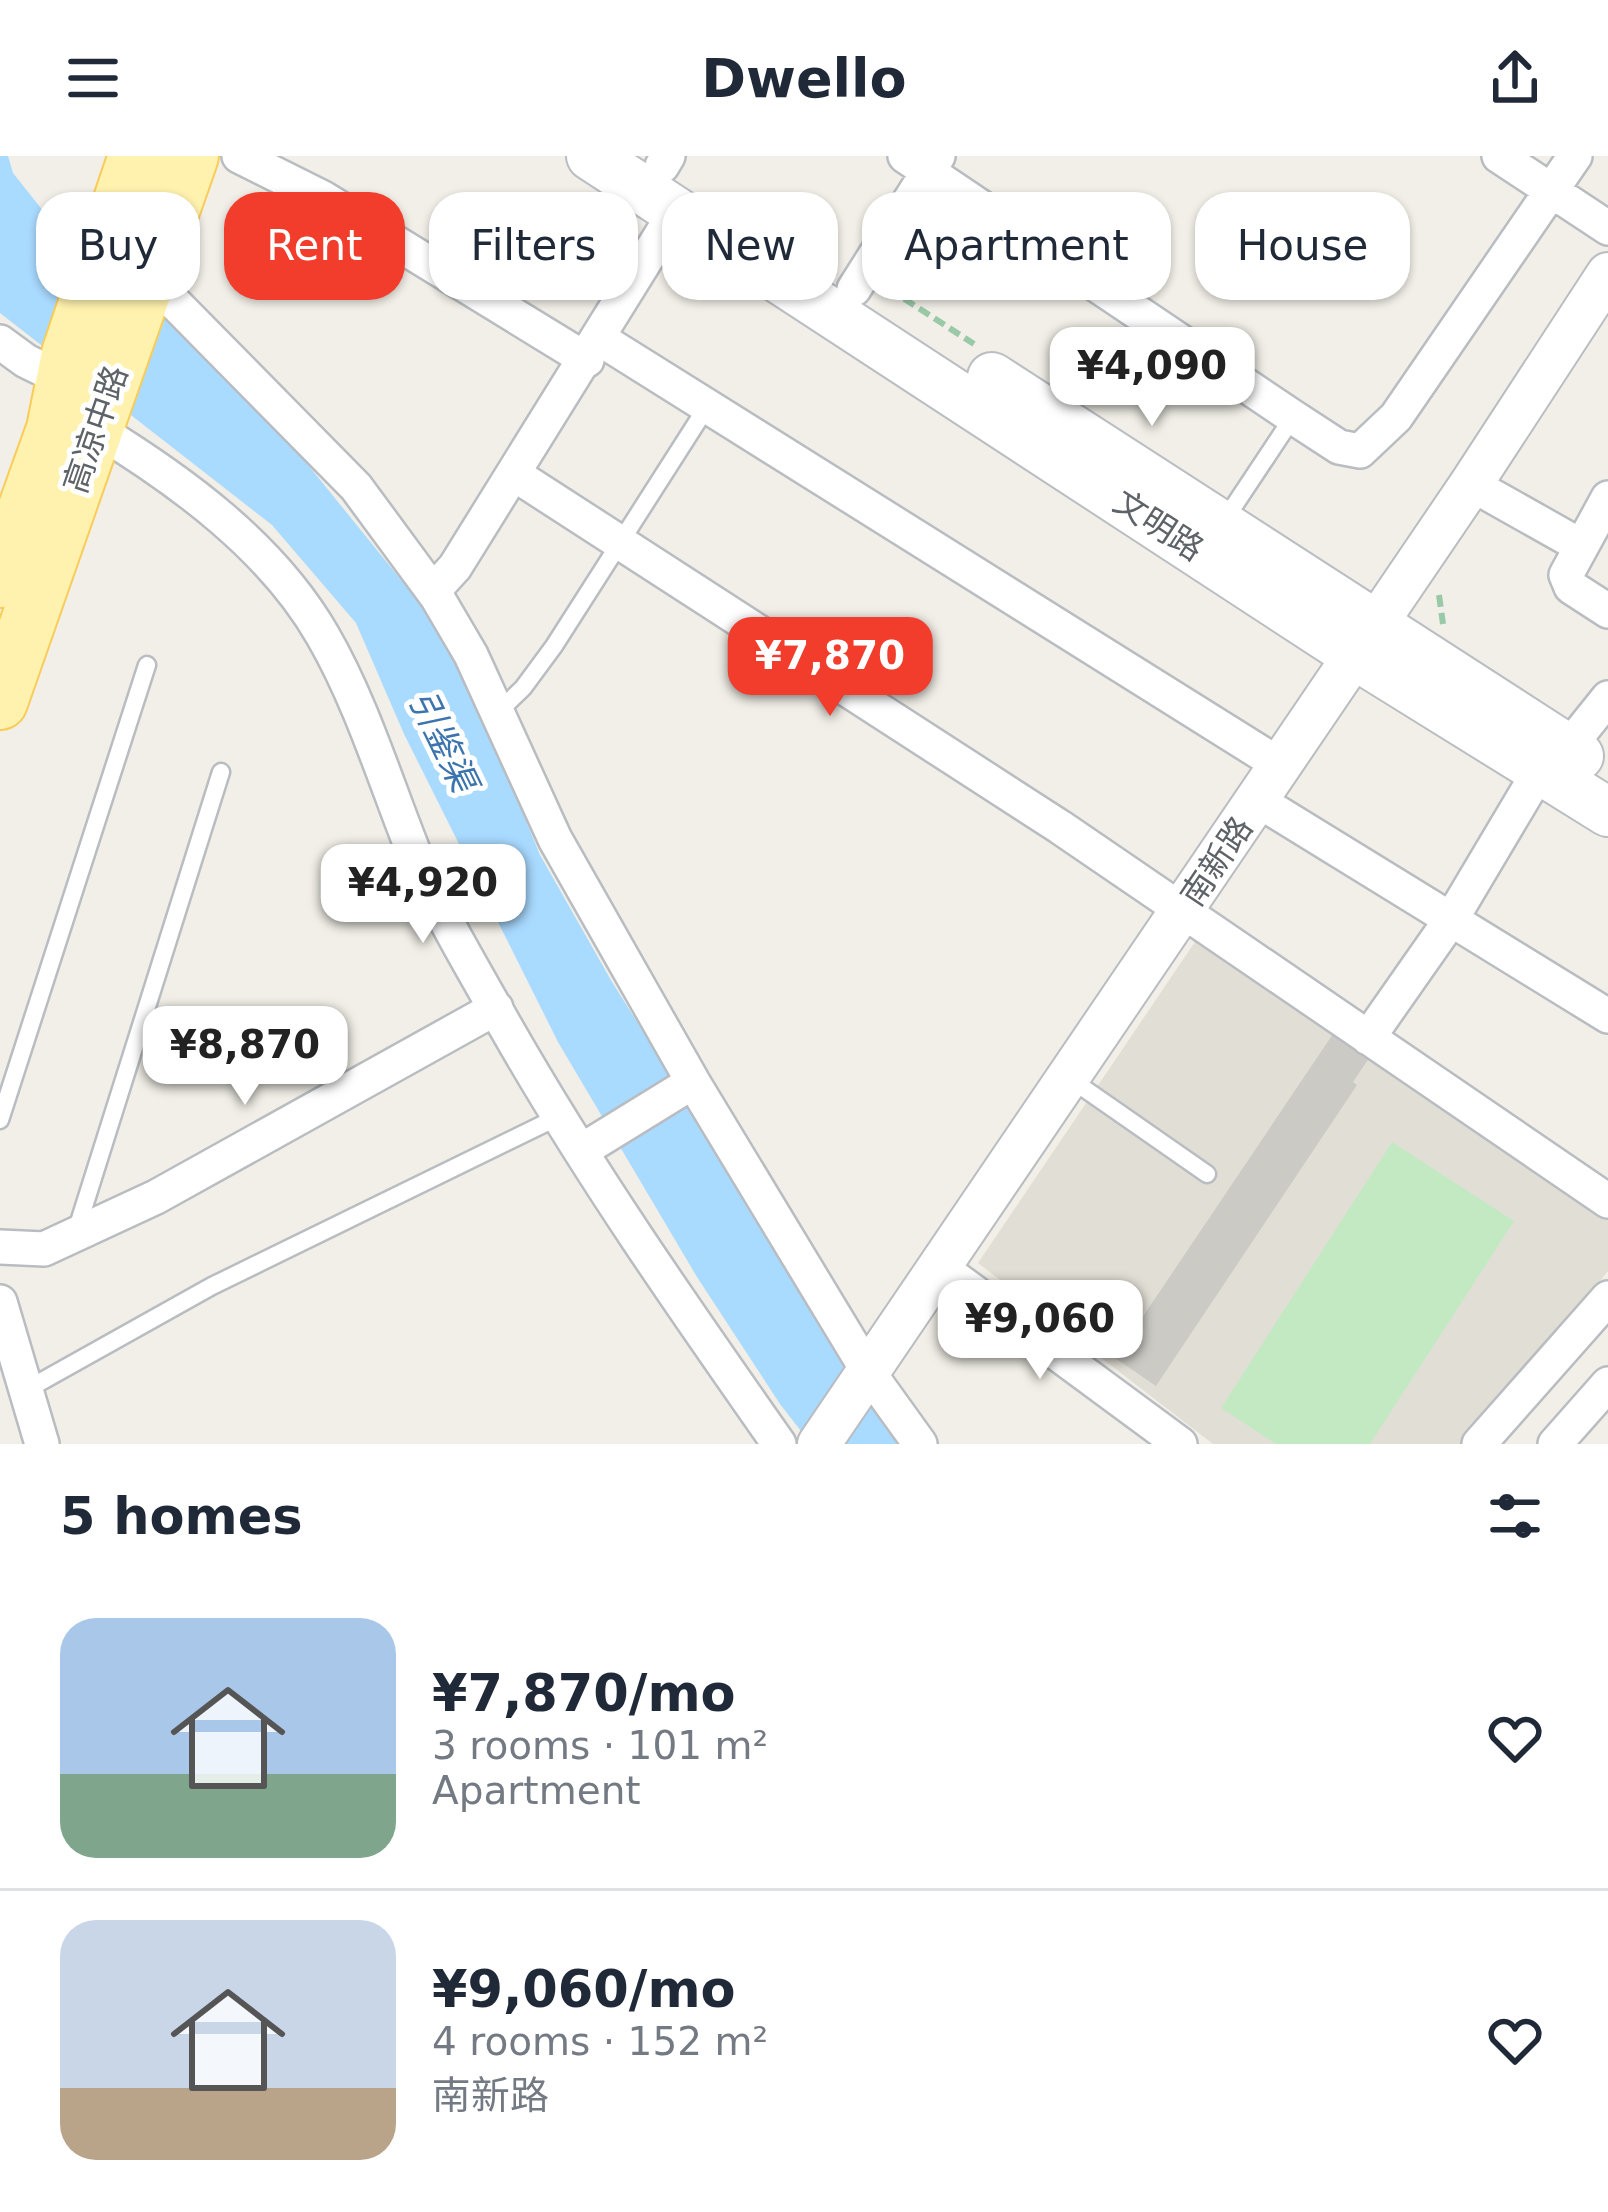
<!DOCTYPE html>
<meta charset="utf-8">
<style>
:root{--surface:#fff;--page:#f2f2f3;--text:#1f2937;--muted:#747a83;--line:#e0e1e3;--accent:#f23c2c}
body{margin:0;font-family:"DejaVu Sans","Noto Sans SC",sans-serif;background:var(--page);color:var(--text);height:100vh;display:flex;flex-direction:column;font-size:45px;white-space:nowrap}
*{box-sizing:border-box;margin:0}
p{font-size:39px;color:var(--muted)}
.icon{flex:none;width:66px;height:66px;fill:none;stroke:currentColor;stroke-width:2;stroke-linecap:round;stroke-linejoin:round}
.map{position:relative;height:1288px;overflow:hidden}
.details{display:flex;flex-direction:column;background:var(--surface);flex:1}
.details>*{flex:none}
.hud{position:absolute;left:36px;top:36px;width:1536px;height:108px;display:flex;gap:24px}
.price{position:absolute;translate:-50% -102px;padding:0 27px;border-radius:24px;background:#fff;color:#222;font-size:39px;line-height:78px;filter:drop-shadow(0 3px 6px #0008)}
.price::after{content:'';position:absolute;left:50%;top:72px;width:36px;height:27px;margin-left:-18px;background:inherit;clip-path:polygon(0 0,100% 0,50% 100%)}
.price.on{background:var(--accent);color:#fff}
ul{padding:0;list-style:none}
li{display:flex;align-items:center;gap:36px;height:300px;padding:0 60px}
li+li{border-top:3px solid var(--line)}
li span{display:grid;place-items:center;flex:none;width:336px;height:240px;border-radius:36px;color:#555}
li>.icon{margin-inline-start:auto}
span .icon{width:144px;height:144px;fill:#fffc;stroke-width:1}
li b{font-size:51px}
h2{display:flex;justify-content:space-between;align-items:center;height:144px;padding:0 60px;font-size:51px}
.chip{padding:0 42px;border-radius:36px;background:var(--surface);box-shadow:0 3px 9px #0004;font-size:42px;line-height:108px}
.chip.on{background:var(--accent);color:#fff}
header{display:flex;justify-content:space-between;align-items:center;height:156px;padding:0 60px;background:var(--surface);font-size:54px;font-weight:800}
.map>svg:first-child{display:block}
.education{fill:#e1ded5}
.green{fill:#c3e9c3}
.water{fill:#a9daff}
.building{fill:#cccac4}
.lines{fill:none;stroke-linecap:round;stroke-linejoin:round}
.service-casing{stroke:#b9bdc1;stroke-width:21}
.minor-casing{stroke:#b9bdc1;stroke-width:38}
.tertiary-casing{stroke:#b9bdc1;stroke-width:46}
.secondary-casing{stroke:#babec3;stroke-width:52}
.primary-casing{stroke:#f9cc59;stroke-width:58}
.path{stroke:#9ac9a8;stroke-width:6;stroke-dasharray:12 6;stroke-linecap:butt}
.service{stroke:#fff;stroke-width:16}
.minor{stroke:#fff;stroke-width:33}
.tertiary{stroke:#fff;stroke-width:42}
.secondary{stroke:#fff;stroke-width:48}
.primary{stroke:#fff2ae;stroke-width:54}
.labels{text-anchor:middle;stroke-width:10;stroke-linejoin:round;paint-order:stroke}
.street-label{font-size:33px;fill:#5e6368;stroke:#fff}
.water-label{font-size:36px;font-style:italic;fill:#3c74ae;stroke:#fff}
</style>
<header><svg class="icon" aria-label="menu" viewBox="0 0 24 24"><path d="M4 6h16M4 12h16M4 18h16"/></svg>Dwello<svg class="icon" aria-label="share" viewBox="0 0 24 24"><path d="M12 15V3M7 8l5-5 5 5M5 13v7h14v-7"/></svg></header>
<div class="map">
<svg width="1608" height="1288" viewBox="0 0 1608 1288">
<rect width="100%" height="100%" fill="#f1efe7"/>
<path class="education" d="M1201 777 1608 1060V1115L1467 1288H1213L978 1107Z"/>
<path class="green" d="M1392 986 1514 1065 1370 1288H1276L1221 1252Z"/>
<path class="water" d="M0 0H8L13 17 48 61 210 202 296 294 444 477 485 564 540 699 612 826 903 1288H811L780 1248 697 1121 558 886 404 578 356 467 272 369 0 157Z"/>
<path class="building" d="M1335 875 1371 899 1353 926 1357 929 1156 1230 1115 1202Z"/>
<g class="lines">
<defs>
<path id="service" d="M1224 365 1293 261
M497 557 523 532 554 490 708 249
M1069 922 1207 1018
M0 964 147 509
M75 1079 221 616
M26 1234 212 1130 560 960"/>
<path id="minor" d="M239 0 323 42 587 204
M905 0 1293 261 1339 291 1360 295 1396 261 1575 0
M1499 0 1608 72
M662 10 668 0
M148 120 356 331 437 441 471 499 555 683 693 926 869 1217 920 1288
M854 133 938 0
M600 183 1280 609
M0 186 26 205 65 224
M96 273C181 325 272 391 323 480 363 549 388 634 418 707 442 762 475 816 504 868 587 1014 683 1151 779 1288
M514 318 1060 671 1608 1045
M1471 328 1581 390
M1608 342 1566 419 1571 431 1608 455
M433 435 455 411 676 55
M1567 593 1608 542
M1257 644 1608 860
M1368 882 1452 762 1540 614
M581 995 693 926
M0 1091 44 1093 156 1041 496 852
M940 1111 1180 1288
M0 1146 42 1288
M1479 1288 1608 1142
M1555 1288 1608 1228"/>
<path id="tertiary" d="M819 1288 1471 328 1608 118"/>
<path id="secondary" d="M591 0 1355 499 1608 656
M992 221 1579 600"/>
<path id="primary" d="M0 424 54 273 69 198 136 0
M0 546 191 0"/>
</defs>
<use href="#service" class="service-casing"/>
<use href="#minor" class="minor-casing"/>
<use href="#tertiary" class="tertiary-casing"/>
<use href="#secondary" class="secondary-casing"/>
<use href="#primary" class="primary-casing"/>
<path class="path" d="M889 133 974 188
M1439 439 1443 468"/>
<use href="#service" class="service"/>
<use href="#minor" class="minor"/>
<use href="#tertiary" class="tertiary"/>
<use href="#secondary" class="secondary"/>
<use href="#primary" class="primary"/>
</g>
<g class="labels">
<g class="street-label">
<text transform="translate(95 273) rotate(-71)" y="12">高凉中路</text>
<text transform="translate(1159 369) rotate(33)" y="12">文明路</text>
<text transform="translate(1216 705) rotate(-56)" y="12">南新路</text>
</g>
<g class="water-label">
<text transform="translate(443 584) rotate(64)" y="13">引鉴渠</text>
</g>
</g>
</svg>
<b class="price" style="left:1152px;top:273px">¥4,090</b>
<b class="price on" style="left:830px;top:563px">¥7,870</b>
<b class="price" style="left:423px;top:790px">¥4,920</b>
<b class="price" style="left:245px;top:952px">¥8,870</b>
<b class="price" style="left:1040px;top:1226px">¥9,060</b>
<div class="hud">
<a class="chip">Buy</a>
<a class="chip on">Rent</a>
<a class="chip">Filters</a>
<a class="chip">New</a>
<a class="chip">Apartment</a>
<a class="chip">House</a>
</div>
</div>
<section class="details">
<h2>5 homes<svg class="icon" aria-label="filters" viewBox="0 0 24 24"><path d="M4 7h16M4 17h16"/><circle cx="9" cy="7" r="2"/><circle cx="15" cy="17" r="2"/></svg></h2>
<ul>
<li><span style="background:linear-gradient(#a9c7e8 65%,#7fa58c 0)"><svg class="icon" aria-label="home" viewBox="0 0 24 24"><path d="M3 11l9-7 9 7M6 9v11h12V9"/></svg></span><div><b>¥7,870/mo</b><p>3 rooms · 101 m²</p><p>Apartment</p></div><svg class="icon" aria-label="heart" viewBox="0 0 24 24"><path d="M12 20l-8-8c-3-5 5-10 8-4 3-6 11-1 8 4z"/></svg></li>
<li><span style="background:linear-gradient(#c9d6e8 70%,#b9a48a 0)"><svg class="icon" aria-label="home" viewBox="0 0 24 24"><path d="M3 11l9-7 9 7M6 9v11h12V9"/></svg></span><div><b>¥9,060/mo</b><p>4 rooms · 152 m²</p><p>南新路</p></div><svg class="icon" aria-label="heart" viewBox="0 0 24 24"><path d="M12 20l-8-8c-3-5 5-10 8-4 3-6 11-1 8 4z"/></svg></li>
</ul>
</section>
